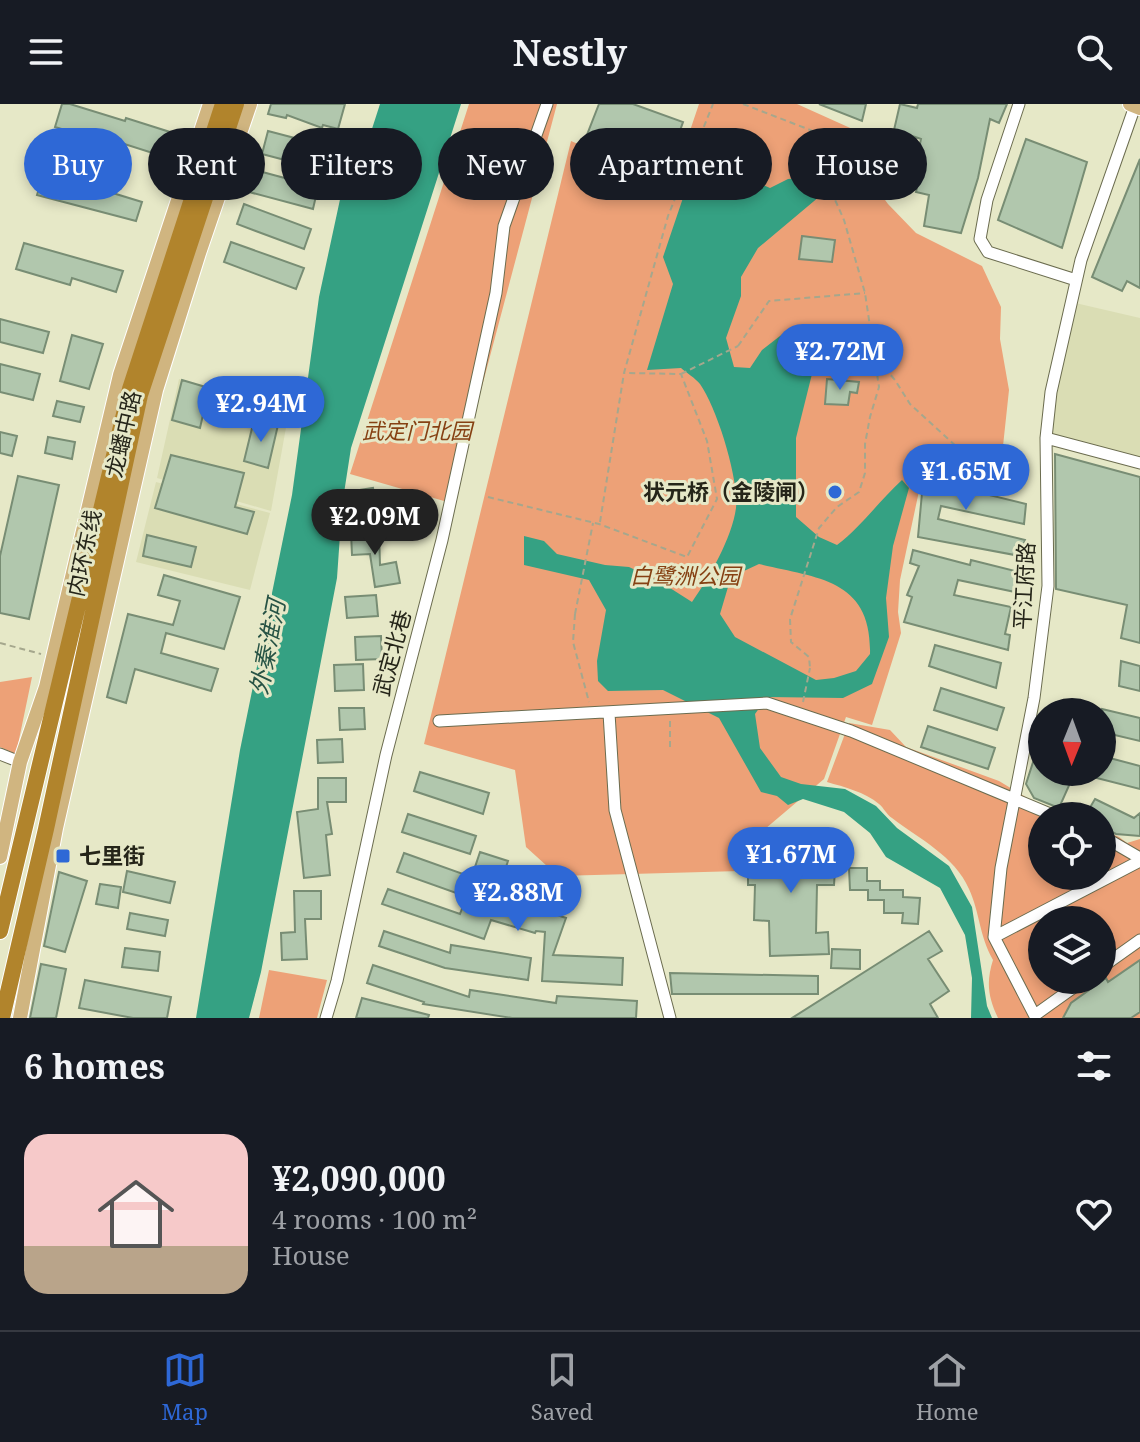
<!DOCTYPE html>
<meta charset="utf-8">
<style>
:root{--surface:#171b24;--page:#242831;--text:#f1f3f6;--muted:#9ea1a6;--line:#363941;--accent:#2e68d6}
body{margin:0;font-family:"Noto Serif","Noto Sans SC",serif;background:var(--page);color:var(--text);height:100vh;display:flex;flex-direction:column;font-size:30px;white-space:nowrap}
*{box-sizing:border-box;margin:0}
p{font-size:26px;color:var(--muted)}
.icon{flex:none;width:44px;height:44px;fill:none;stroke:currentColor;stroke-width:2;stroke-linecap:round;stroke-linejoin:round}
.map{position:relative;height:914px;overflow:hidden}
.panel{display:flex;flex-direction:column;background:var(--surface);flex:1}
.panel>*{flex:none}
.top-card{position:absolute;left:24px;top:24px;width:1092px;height:72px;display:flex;gap:16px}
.needle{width:52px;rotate:181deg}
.buttons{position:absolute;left:1028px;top:594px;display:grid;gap:16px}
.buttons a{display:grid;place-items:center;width:88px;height:88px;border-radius:50%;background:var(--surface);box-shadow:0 4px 12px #0003;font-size:40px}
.price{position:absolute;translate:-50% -68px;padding:0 18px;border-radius:28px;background:var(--accent);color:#fff;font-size:26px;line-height:52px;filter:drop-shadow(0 2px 4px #0008)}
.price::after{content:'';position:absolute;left:50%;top:48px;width:24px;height:18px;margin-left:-12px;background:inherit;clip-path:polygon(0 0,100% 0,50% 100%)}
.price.selected{background:#222;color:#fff}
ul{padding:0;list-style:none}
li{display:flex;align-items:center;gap:24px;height:200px;padding:0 24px}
li span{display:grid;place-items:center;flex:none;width:224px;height:160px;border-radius:24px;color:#555}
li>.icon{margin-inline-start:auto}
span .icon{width:96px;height:96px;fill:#fffc;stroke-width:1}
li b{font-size:34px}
h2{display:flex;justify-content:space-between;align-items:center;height:96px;padding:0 24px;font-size:34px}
.tag{padding:0 28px;border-radius:36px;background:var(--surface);box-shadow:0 4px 12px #0003;font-size:28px;line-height:72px}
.tag.selected{background:var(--accent);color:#fff}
header{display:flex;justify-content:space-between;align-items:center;height:104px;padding:0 24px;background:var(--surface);font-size:36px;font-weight:700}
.tabs{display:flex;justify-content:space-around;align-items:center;height:112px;border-top:2px solid var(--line);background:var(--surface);font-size:22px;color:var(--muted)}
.tabs a{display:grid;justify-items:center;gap:4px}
.tabs .selected{color:var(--accent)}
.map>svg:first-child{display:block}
.built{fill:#daddb4}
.green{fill:#eda177;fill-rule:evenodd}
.water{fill:#35a183;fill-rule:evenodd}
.building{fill:#b1c7ad;stroke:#788d74;stroke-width:2}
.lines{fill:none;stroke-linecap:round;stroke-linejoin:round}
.minor-casing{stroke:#6b6c4f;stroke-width:13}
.major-casing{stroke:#fff;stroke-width:16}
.highway-casing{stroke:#fff;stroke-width:18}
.path{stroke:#a5a78d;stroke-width:2;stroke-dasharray:6 4;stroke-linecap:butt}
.minor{stroke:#fff;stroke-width:11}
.major{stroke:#d0b580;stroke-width:14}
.highway{stroke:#b1842c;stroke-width:16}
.path-bridge{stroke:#a5a78d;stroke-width:2;stroke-dasharray:6 4;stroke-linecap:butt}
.poi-dot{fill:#2e68d6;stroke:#e6e8c7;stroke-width:3}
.labels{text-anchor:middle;stroke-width:6;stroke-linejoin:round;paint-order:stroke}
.park-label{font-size:22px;font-style:italic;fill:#864113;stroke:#e6e8c7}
.street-label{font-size:22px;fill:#252519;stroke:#e6e8c7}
.poi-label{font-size:22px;font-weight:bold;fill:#252519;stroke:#e6e8c7;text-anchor:end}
.water-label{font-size:24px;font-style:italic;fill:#275345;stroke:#e6e8c7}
</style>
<header><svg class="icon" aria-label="menu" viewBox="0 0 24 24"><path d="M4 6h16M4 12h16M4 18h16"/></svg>Nestly<svg class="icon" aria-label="search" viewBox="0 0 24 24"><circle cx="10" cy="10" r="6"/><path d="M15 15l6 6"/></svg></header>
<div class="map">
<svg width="1140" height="914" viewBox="0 0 1140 914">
<rect width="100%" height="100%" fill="#e6e8c7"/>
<path class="built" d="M1071 198 1140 214V359L1046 334Z
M179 275 289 307 271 407 157 374Z
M156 378 270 409 250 486 136 458Z"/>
<path class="green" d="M469 0H557L451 399 350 370Z
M699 0H797L868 32 860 62 888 100 916 129 982 162 1001 203 1000 235 1009 286 1000 370 960 353 928 345 900 476 898 508 901 529 872 621 846 613 824 675 752 736 740 767 558 772 526 743 515 666 424 640 571 37 672 80Z
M32 573 16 650 0 643V578Z
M849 619 890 626 906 643 999 677 1034 698 1068 712H1042V772H1102V726L1119 733 1127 739 1140 735V914H998C988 893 986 878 993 856 979 831 980 809 969 785 955 752 918 734 892 714 886 710 884 704 879 700 865 688 844 683 827 678ZM1042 816H1102V876H1042Z
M269 866 327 876 317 914H259Z"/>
<path class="water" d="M380 0H461L351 344 342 402 337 474 261 868 249 914H196L240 646 292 391 319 193 350 49 370 31Z
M714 59 770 84 788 75 824 72 826 87 758 144 741 173V192L726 234 734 263 750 264 762 246 789 225 810 231 820 238 796 334V413L819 433 837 441C861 423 879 397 902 376L909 384 893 442 886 494 889 533 872 580 843 594 767 593 755 610 760 644 781 673 801 680 845 685 876 702 897 724 949 762 972 803 987 902 992 914H971L972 874 965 831 940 784 886 753 870 729 844 708 803 695 788 701 777 692 761 688 719 614 663 586 608 587 598 577 597 557 606 506 589 476 524 461V432L544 437 557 450 605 461 629 463 659 477 692 498C709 474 732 434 736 404 739 375 717 304 700 280 695 274 687 269 681 264L647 266 673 180 663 153 685 88 698 60ZM759 460C816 474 872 474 870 550L856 567 834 574 816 576 735 533 720 510 731 473Z"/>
<path class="building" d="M62 0H70L125 17 126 14 170 28 162 52 112 36 111 40 55 23Z
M271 0H345L338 25 323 21 322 24 287 11 286 14 268 10Z
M599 0H633L683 18 676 38 657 31 648 60 585 36Z
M819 0H866L862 17Z
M900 0 917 4 918 0H1007L999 19 990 15 978 74 961 129 924 122 929 91 916 88 922 60 916 59 921 35 894 26Z
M268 27 329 43 323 66 262 50Z
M1026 35 1087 58 1062 144 998 116Z
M1140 55V184L1127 177 1122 187 1092 173Z
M255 66 318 83 313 105 249 88Z
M44 68 142 98 136 117 37 91Z
M244 100 311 125 304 145 237 120Z
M802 132 835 136 832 158 799 155Z
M231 138 304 164 296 185 224 158Z
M24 139 123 167 116 188 72 174 70 181 16 165Z
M0 215 49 228 43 249 0 238Z
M72 231 103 240 89 285 60 277Z
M0 260 40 270 33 296 0 288Z
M827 275 859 278 857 289 850 288 848 301 825 300Z
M182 276 209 284 207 291 255 303 252 314 205 302 200 324 172 316Z
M57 297 84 303 80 318 53 312Z
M254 316 278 321 268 364 244 357Z
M0 328 17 332 12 352 0 349Z
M48 333 75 338 72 355 45 349Z
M1055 350 1140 373V539L1121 534 1127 501 1056 485Z
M171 351 244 369 235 403 254 408 247 430 155 404Z
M930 360 983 373 981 389 1026 400 1024 420 941 402 938 415 1025 436 1020 452 918 433 922 389Z
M18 372 59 381 29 515 0 509V452Z
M373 384 377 410 349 414 346 388Z
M411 402 413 426 389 428 388 403Z
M379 427 380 461 396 458 400 479 375 483 370 450 352 451 351 428Z
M147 431 196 443 191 463 143 452Z
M913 446 970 461 971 456 1019 468 1015 488 958 476 954 491 1011 503 1005 530 1010 531 1008 546 904 518 912 493 907 491 919 462 910 459Z
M164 471 240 493 224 545 166 529 161 549 218 565 211 587 135 565 126 599 107 593 128 510 173 521 180 497 158 491Z
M376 491 378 512 347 514 345 493Z
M381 532 382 555 356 556 355 533Z
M935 541 1001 559 996 584 929 562Z
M1121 557 1140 562V587L1119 582Z
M363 560 364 586 335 587 334 561Z
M941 584 1004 604 997 626 934 606Z
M339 604H364L365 625 340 626Z
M1102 605 1140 614V637L1102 628 1104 617Z
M1042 620V668H1075L1059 704 1034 694 1026 680 1035 652 1032 651 1034 639Z
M928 622 995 644 988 665 921 643Z
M342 635 343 658 318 659 317 636Z
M1102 652 1140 662V685L1085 671 1086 668H1102Z
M420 668 489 689 483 710 414 687Z
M318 674H346V698H327L332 730 326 731 330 771 304 774 297 708 318 705Z
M1095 695 1134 714 1140 709V732L1116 730 1102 723V712H1085Z
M408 710 476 732 470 750 402 728Z
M794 731H835V748L782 747V764L835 765 834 781H817L816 829 828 828 829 850 770 852 769 817 754 816 755 781H748V763H758L759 732 794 734Z
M480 748 508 757 498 787 470 778Z
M404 749 466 771 459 790 397 768Z
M849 764H867V777H880V786H903V793L920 794 918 820 902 819 903 809H884V796H868V786H850Z
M127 767 175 778 170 799 123 788Z
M59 768 87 777 65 848 44 842Z
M100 780 121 783 118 804 96 800Z
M502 784 532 793 530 802 566 814 553 851 623 854 622 881 542 877 545 828 536 827 535 829 491 816 484 835 382 800 388 785 460 810 466 794 496 805Z
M294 787H321V815H305L307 855 282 856 281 829 295 828Z
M130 809 168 816 165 832 127 825Z
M384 827 450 849 451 841 531 854 528 876 445 864 379 842Z
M929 827 942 847 928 855 949 887 930 900 938 914H792Z
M125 844 160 848 158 867 122 863Z
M832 845 860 846V865L831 864Z
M1140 856V908L1131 914H1063L1071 899 1106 874 1108 878Z
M41 860 66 865 56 914H30Z
M373 861 469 893 470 886 556 899 557 892 637 897 636 914H512L423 900 424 898 367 879Z
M670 869 818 872V890H672Z
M85 876 171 893 167 914H133L79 904Z
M362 894 429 911 428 914H356Z"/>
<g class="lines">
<defs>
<path id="minor" d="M1019 0 987 96 980 135 988 148 1076 176
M1046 334 1140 359
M609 609 615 706 670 914
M439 617 767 599 851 627 1055 712
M0 650 20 658
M1102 732 1140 754
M994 833 1140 757
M1102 863 1140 836
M1035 911 1084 876
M326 914 337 877 386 651 442 436 496 189 504 122 547 0
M1036 914 994 833 1001 764 1034 594 1048 482 1046 334 1051 288 1081 156 1135 2"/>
<path id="major" d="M1130 0 1140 4
M0 753 20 658 46 583 120 271 210 0
M20 914 56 724 156 286 199 149 250 0"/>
<path id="highway" d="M0 827 130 285 223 0
M2 914 46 725 140 291 236 0"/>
</defs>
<use href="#minor" class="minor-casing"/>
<use href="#major" class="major-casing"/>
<use href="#highway" class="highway-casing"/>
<path class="path" d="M743 0 818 29 832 89 844 116 865 189 879 283 870 313 865 340V369L859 388 837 403 819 424 790 515 791 538 809 553 810 564
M738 242 769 197 865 189
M878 256 895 276 910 300 957 343
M488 393 599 420 687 453 717 395 707 337 681 270 624 269
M600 418 624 269 668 112 713 0
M575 510 573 538 589 598
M575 510 593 419
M0 539 41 550
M670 617V647"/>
<use href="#minor" class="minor"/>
<use href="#major" class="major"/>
<use href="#highway" class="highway"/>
<path class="path-bridge" d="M681 270 738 242
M803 598 810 564"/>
</g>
<g class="poi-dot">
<circle cx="835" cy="388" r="8"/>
<rect x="55" y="744" width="16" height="16" rx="4"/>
</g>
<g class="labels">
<g class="park-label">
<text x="417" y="335">武定门北园</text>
<text x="685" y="480">白鹭洲公园</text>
</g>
<g class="street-label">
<text transform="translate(123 330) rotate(-77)" y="8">龙蟠中路</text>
<text transform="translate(84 449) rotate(-78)" y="8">内环东线</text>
<text transform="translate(1024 482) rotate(-87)" y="8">平江府路</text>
<text transform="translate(392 549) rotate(-75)" y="8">武定北巷</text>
</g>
<g class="poi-label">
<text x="819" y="396">状元桥（金陵闸）</text>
<text x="79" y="760" text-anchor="start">七里街</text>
</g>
<g class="water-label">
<text transform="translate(268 543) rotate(-79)" y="8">外秦淮河</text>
</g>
</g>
</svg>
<div class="buttons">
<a><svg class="needle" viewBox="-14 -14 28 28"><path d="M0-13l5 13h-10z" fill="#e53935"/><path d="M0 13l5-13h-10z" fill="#9ea1a6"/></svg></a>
<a><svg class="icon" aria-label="locate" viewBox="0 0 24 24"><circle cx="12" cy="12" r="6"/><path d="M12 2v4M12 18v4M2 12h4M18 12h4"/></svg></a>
<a><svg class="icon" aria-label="layers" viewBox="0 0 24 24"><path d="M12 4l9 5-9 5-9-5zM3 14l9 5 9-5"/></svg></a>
</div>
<b class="price" style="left:840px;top:288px">¥2.72M</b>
<b class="price" style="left:261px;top:340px">¥2.94M</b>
<b class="price" style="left:966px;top:408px">¥1.65M</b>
<b class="price selected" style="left:375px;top:453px">¥2.09M</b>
<b class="price" style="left:791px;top:791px">¥1.67M</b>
<b class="price" style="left:518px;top:829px">¥2.88M</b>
<div class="top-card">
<a class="tag selected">Buy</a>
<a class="tag">Rent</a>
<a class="tag">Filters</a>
<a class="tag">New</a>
<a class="tag">Apartment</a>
<a class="tag">House</a>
</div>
</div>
<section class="panel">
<h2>6 homes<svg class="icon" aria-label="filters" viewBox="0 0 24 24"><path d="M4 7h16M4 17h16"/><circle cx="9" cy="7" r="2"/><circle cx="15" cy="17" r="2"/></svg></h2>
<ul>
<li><span style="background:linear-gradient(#f6c9c9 70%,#b9a48a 0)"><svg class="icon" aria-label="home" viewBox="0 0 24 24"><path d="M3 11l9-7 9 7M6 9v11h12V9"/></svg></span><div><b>¥2,090,000</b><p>4 rooms · 100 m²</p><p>House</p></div><svg class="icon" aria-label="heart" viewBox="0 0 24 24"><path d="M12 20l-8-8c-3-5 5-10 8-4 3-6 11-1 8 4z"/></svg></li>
</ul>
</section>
<nav class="tabs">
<a class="selected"><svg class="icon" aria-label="map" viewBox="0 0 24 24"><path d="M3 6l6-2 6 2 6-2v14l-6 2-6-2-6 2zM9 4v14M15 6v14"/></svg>Map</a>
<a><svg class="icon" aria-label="saved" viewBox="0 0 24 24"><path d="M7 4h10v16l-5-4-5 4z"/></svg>Saved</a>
<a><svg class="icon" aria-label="home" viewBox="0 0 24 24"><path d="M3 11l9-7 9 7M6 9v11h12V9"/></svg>Home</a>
</nav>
